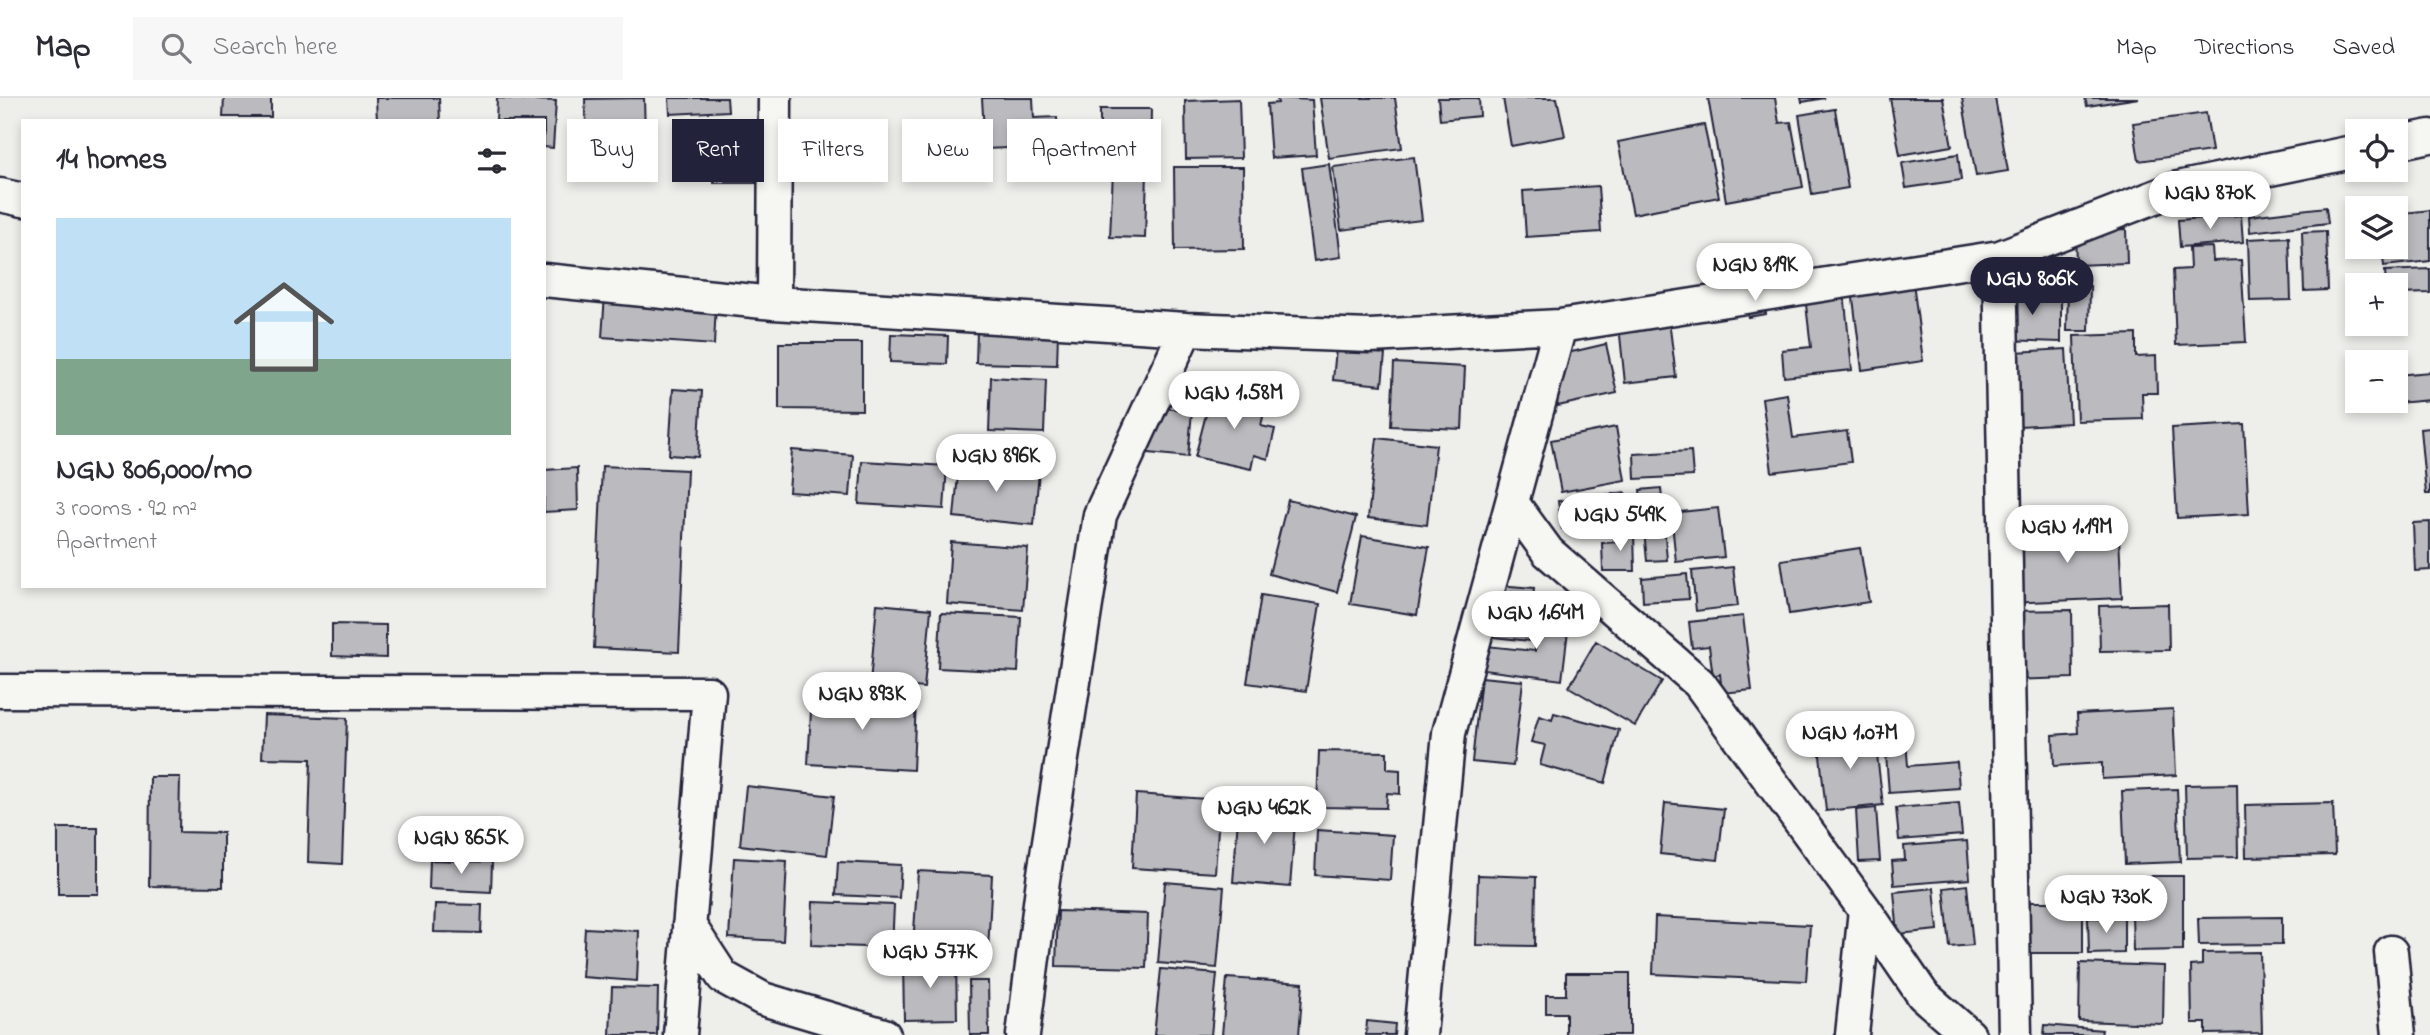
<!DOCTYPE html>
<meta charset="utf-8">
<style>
:root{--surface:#fff;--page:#f7f7f7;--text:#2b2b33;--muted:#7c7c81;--line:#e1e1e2;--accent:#22223b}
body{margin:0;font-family:"Indie Flower",sans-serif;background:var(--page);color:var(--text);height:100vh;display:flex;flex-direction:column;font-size:26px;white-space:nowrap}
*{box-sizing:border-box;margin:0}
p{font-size:23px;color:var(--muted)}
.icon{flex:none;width:38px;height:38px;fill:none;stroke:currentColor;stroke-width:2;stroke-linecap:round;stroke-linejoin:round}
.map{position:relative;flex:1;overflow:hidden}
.side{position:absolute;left:21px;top:21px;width:525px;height:469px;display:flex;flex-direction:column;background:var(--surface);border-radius:0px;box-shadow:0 4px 10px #0003}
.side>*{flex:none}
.guide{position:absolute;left:567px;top:21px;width:665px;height:63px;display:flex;gap:14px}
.buttons{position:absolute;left:2345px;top:21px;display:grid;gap:14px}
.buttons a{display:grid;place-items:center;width:63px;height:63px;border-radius:0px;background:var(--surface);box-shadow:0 4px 10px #0003;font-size:35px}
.price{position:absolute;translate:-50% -60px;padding:0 16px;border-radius:24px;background:#fff;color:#222;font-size:23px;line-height:46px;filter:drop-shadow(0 2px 4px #0008)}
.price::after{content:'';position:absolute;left:50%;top:42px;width:21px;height:16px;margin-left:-10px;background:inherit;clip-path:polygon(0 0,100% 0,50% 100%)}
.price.active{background:var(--accent);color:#fff}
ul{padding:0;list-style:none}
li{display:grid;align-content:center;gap:14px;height:371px;padding:0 35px}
li span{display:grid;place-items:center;height:217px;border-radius:0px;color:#555}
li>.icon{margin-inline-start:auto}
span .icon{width:126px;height:126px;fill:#fffc;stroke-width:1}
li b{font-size:30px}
h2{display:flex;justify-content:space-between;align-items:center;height:84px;padding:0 35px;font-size:30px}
.chip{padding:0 24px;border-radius:0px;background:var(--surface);box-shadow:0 4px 10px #0003;font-size:24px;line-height:63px}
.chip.active{background:var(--accent);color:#fff}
header{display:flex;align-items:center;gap:42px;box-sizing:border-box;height:98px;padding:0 35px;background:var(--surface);border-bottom:2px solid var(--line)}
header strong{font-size:33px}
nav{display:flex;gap:38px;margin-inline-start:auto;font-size:24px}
.search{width:490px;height:63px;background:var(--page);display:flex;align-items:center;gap:18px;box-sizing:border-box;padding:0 24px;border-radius:0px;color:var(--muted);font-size:26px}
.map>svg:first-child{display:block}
.building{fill:#bbbbbf;stroke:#22223b;stroke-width:2}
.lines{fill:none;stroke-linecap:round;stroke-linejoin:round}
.street-casing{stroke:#22223b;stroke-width:37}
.street{stroke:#f6f6f2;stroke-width:32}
</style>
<header>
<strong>Map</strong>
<div class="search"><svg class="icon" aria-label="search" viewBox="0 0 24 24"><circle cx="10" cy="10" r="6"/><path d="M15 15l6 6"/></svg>Search here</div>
<nav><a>Map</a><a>Directions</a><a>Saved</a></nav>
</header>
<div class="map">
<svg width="2430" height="937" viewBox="0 0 2430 937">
<rect width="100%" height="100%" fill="#eeeeeb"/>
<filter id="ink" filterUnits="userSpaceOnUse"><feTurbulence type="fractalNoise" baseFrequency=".0143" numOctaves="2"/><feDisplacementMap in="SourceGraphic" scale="14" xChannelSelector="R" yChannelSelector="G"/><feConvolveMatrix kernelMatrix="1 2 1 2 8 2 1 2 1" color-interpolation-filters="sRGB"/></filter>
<g filter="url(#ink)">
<path class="building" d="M224 0H271V19H223Z
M376 0H439L440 23H377Z
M497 0 556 3 553 50 544 49V23H496Z
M644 0 646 76 588 78 585 1Z
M669 0H727L728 13 670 16Z
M982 0H1033L1034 20 1057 19 1058 48 985 51Z
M1277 0 1312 2 1316 57 1271 60 1267 6 1278 5Z
M1320 0H1395L1402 50 1329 60Z
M1438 0H1479L1480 18 1440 22Z
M1503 0H1557L1565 38 1511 48Z
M1708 0H1775L1779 25 1791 24 1803 89 1726 103Z
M1801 0H1825L1802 4Z
M1890 0H1943L1952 48 1900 57Z
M1962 0H1995L2008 73 1976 78Z
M2085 0H2139L2087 8Z
M1239 1 1241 60 1186 61 1185 3Z
M1100 11H1151L1150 66 1100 65Z
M1835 11 1848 90 1812 96 1799 17Z
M2206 15 2212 53 2139 63 2133 25Z
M1704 27 1719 99 1633 116 1618 44Z
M714 29H756V85H714Z
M1958 56 1961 82 1906 90 1902 65Z
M1414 59 1422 122 1341 132 1333 69Z
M1329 66 1341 159 1314 163 1302 70Z
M1174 69H1243L1244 151 1175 152Z
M1113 73 1147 74 1145 140 1110 139Z
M1598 88 1601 134 1526 139 1523 93Z
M2326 109 2328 125 2250 134 2249 118Z
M2430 112V163L2384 168 2382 149H2396V116Z
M2241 117 2243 144 2180 149 2178 122Z
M2126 131 2127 165 2076 167 2075 134Z
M2326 133 2328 192 2304 193 2302 134Z
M2289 139 2291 202 2250 203 2248 141Z
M2212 149 2213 163 2241 162 2246 244 2176 247 2173 172 2190 171 2189 150Z
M2061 159 2062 185 1976 189 1975 163Z
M2430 171V195L2396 196V187H2386L2385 173Z
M1912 176 1923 263 1862 272 1851 184Z
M2068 188H2090L2089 233H2067Z
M1762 191 1766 216 1748 219 1744 193Z
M1844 194 1852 272 1784 279 1782 252 1811 249 1805 198Z
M2004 195H2061V244L2003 242Z
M605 197 716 205 714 247 602 239Z
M1669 222 1676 279 1625 285 1619 228Z
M977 233 1058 235 1057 267 976 265Z
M891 236 948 238 947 266 890 264Z
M2136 236V259L2156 258 2157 295H2142L2143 321 2077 323 2074 238Z
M779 245H862V312L779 311Z
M1606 246 1617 295 1558 308 1546 260Z
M1336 251 1385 256 1382 287 1333 282Z
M2066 251 2070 325 2019 328 2014 254Z
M1394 265 1465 269 1462 331 1391 328Z
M2430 274V302L2397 305 2396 277Z
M991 279 1046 282 1044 335 989 333Z
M673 291 702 293 698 359 669 357Z
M1212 293 1266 305 1261 328 1275 331 1268 361 1254 357 1251 371 1195 359Z
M1787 296 1793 340 1847 333 1851 364 1772 374 1762 300Z
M1143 308 1192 313 1188 359 1139 354Z
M2244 326 2249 416 2177 420 2172 330Z
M1616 329 1625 382 1561 394 1551 342Z
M2430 330V396H2426L2420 331Z
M1377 340 1436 347 1427 427 1368 420Z
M792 352 853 357 850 398 789 394Z
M1691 353 1693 378 1635 381 1634 356Z
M862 363 947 368 944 411 859 406Z
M959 366 1039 374 1034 427 954 419Z
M602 368 687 372 679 554 594 550Z
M577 370 578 412 544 414V372Z
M1661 390 1667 462 1647 463 1640 392Z
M1625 394 1630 422 1562 431 1558 403Z
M1288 402 1356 419 1337 494 1269 476Z
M1718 410 1724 459 1676 464 1671 415Z
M2118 419 2122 500 2008 505 2005 441 2074 439 2073 421Z
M2430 424V472L2415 473 2413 425Z
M1616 434H1634L1635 473H1603L1602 445 1617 444Z
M1362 438 1429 449 1417 517 1350 506Z
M951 444 1028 450 1023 512 947 506Z
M1860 450 1869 504 1789 516 1781 462Z
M1733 469 1738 508 1696 513 1692 473Z
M1687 476 1689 501 1643 504 1642 480Z
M1498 487 1534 490 1529 543 1494 539Z
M1261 497 1320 506 1306 593 1247 585Z
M877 506 931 511 924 590 870 585Z
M2168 506 2169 552 2100 553 2099 508Z
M2072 512 2073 580 2006 582 2004 513Z
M1540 513 1570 516 1562 582 1484 572 1487 548 1535 553Z
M941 515 1021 519 1018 574 938 570Z
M1743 518 1752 592 1722 595 1720 576 1713 578 1709 548 1692 550 1689 524Z
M332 526 386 527V560L332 558Z
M1596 543 1662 583 1635 628 1569 589Z
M1481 579 1523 583 1513 668 1472 664Z
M812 596 916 602 913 672 808 666Z
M2173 611 2176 677 2102 681V665L2054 668 2053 637 2078 635 2077 616Z
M1554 615 1619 632 1605 685 1540 667 1545 647 1531 644 1539 618 1552 622Z
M264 617 347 620 342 766 308 764 311 661 262 660Z
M1905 630 1908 668 1957 664 1959 690 1889 695 1884 631Z
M1874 632 1883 707 1826 713 1818 639Z
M1319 653 1387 654V671L1400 672V696L1387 695 1386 710 1317 709Z
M150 679H180L179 734 223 735V789L149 788Z
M2237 686 2238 759 2187 760 2185 687Z
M746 688 834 698 827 757 740 747Z
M2177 691 2180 764 2125 766 2122 693Z
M1136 696 1220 702 1215 775 1132 770Z
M1665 705 1724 711 1718 762 1660 756Z
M1959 705 1962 737 1899 742 1896 710Z
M2333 705 2335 757 2246 759 2245 707Z
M1239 707 1296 712 1290 789 1233 784Z
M1876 710 1880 763 1859 764 1856 712Z
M58 730H98V796H58Z
M1317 732 1393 737 1390 782 1315 777Z
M1967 743 1970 781 1894 787 1892 763 1905 762 1904 748Z
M734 760 787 763 783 843 729 840Z
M430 762 492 764 491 794 429 791Z
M838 764 901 767 899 800 836 797Z
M918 773 992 777 988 853 913 848Z
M1478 777 1536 779 1535 848 1476 847Z
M2131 778H2183V852L2133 853Z
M1165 784 1224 789 1217 870 1158 865Z
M1967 787 1973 847 1950 849 1944 790Z
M1934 790 1938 832 1898 836 1894 794Z
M813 804 894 807 892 850 811 847Z
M2024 804H2083V855H2024Z
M435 806 482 807 481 835 434 834Z
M1058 813 1148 816 1146 870 1056 868Z
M1655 819 1810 827 1806 883 1653 876Z
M2124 819V855L2089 856 2088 820Z
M2282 819V846L2199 847 2198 820Z
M585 830 639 833 637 883 582 879Z
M2260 854 2262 935 2206 936V925H2192L2191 868 2202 867V855Z
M956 861 957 921 904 922 903 862Z
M2080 865 2164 868 2163 926 2079 923Z
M1161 871 1217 876 1211 937H1154Z
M1566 875H1630V937H1566V915H1546V897H1566Z
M1227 880 1303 885 1299 937H1222Z
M969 883H988L989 937H970Z
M612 889 658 890 657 937H610Z
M1367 923 1395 926 1394 937H1366Z
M2045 927 2102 932 2101 937H2044Z"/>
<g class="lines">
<defs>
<path id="street" d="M2396 45 2430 38
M0 97 23 102
M2000 159 2015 937
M544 182 774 205 1186 231 1370 238 1560 228 2000 159 2178 90 2357 53
M774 205 775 0
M1513 406 1548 454 1699 585 1865 812 1923 897 1969 937
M0 593 709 595 680 937
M689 827 723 879 763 901 884 937
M2391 854 2399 937
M1023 937 1043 782 1100 417 1186 231
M1420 937 1449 635 1560 228
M1852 937 1865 812"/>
</defs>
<use href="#street" class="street-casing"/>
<use href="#street" class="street"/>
</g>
</g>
</svg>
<div class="buttons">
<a><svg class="icon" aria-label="locate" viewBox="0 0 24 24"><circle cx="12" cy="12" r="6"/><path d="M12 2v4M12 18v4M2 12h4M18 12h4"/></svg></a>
<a><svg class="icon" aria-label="layers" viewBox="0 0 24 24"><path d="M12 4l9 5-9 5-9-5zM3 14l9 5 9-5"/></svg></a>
<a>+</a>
<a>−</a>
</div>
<b class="price" style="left:2210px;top:133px">NGN 870K</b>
<b class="price" style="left:1755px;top:205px">NGN 819K</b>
<b class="price active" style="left:2032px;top:219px">NGN 806K</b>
<b class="price" style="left:1234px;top:333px">NGN 1.58M</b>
<b class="price" style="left:996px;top:396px">NGN 896K</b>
<b class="price" style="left:1620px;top:455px">NGN 549K</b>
<b class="price" style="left:2067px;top:467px">NGN 1.19M</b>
<b class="price" style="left:1536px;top:553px">NGN 1.64M</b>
<b class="price" style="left:862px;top:634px">NGN 893K</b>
<b class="price" style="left:1850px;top:673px">NGN 1.07M</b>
<b class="price" style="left:1264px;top:748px">NGN 462K</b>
<b class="price" style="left:461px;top:778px">NGN 865K</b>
<b class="price" style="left:2106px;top:837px">NGN 730K</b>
<b class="price" style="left:930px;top:892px">NGN 577K</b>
<div class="guide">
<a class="chip">Buy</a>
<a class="chip active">Rent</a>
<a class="chip">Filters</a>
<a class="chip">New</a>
<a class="chip">Apartment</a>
</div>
<section class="side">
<h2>14 homes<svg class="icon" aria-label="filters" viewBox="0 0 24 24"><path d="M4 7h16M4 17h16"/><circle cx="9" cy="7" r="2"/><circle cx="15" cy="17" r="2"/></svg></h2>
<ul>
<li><span style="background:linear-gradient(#bfe0f5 65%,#7fa58c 0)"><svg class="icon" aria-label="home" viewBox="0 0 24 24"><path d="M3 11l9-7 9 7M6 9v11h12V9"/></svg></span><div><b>NGN 806,000/mo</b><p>3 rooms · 92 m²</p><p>Apartment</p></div></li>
</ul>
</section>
</div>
